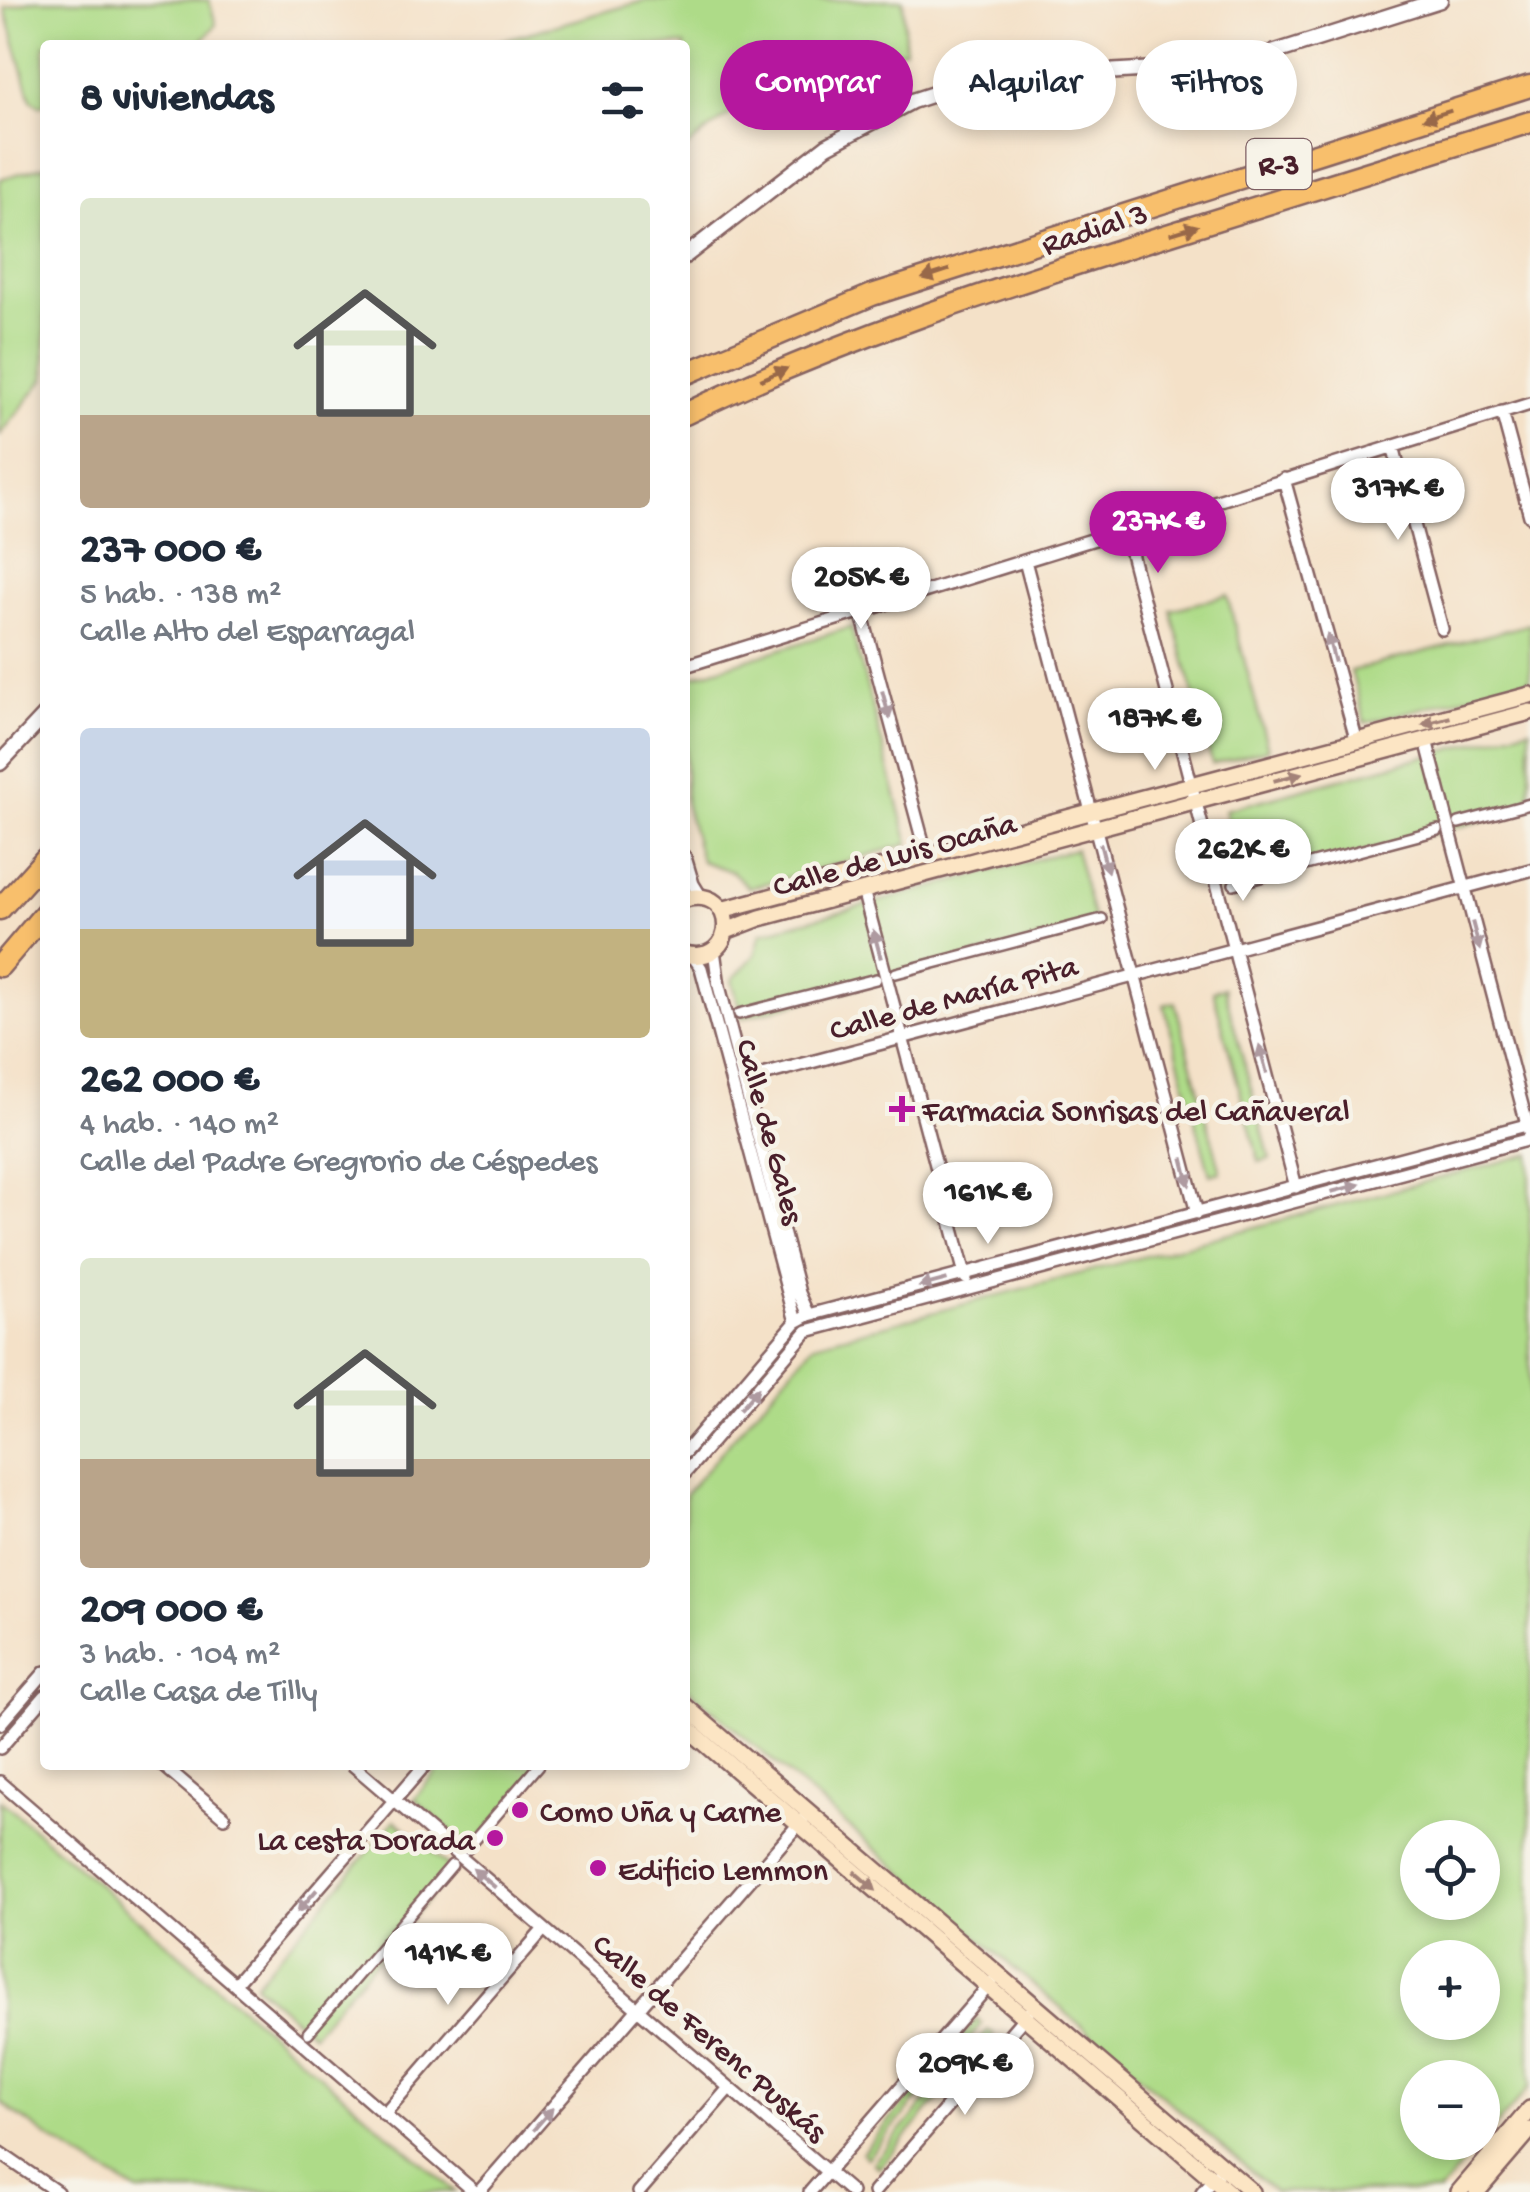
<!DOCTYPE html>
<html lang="es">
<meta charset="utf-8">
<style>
:root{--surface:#fff;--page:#f2f2f3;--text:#1f2937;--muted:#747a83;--accent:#b5179e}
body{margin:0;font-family:"Gochi Hand",sans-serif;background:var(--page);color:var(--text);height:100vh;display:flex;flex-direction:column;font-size:38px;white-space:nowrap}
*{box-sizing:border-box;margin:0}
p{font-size:32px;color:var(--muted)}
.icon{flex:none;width:55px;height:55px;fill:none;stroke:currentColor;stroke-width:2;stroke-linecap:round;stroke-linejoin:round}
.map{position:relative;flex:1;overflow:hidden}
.panel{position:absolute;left:40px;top:40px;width:650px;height:1730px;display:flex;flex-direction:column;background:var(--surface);border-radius:10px;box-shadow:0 5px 15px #0003}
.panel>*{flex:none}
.top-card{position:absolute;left:720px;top:40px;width:660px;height:90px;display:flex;gap:20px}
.tools{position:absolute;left:1400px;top:1820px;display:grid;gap:20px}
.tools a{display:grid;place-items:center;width:100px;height:100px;border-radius:50%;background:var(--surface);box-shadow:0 5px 15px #0003;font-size:50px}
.price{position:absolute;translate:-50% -85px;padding:0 22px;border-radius:35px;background:#fff;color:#222;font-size:32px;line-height:65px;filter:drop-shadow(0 2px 5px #0008)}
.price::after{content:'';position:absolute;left:50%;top:60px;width:30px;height:22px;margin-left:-15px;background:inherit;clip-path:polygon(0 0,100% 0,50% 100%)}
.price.on{background:var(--accent);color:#fff}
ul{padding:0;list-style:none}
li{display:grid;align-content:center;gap:20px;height:530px;padding:0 40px}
li span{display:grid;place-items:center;height:310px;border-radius:10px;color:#555}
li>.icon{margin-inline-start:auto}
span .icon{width:180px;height:180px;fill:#fffc;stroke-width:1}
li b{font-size:42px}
h2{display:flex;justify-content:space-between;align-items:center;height:120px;padding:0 40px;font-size:42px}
.pill{padding:0 35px;border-radius:45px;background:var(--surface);box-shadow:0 5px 15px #0003;font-size:35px;line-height:90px}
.pill.on{background:var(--accent);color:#fff}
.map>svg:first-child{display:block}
.green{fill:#aedb88;stroke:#7c7d5a;stroke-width:2.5;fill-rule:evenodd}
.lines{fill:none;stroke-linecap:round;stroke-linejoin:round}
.tertiary-tunnel{stroke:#d2baa9;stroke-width:14;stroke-dasharray:14 7;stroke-linecap:butt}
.pedestrian-casing{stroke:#866362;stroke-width:14}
.minor-casing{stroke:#866362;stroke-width:16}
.tertiary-casing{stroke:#866362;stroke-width:19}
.secondary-casing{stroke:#866362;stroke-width:20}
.motorway-casing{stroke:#866362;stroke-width:25}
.pedestrian{stroke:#fff;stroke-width:9}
.minor{stroke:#fff;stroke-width:11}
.tertiary{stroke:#fff;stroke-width:14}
.secondary{stroke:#fce5c4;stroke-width:15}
.motorway{stroke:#f8bf6c;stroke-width:20}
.oneway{fill:#986748}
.oneway2{fill:#ae9aa0}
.oneway3{fill:#a38278}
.poi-dot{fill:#b5179e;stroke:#f7f3e8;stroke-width:4}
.labels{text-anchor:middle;stroke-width:9;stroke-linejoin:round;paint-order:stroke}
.shield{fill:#f7f3e8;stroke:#7e5f64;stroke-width:2.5}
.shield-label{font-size:30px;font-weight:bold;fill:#4a1f2b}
.street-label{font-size:32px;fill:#4a1f2b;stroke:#f7f3e8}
.poi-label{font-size:32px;fill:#4a1f2b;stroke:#f7f3e8;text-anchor:start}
</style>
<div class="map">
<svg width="1530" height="2192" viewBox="0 0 1530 2192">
<rect width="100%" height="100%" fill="#f7f3e8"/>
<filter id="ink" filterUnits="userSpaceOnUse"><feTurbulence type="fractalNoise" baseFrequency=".01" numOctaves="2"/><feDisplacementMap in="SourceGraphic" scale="20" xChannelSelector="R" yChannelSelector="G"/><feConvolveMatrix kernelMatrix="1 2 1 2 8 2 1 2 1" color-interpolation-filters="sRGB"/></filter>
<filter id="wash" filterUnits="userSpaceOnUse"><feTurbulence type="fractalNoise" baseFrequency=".0048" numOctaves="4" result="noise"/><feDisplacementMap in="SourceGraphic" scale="40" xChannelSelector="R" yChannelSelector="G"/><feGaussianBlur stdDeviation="2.25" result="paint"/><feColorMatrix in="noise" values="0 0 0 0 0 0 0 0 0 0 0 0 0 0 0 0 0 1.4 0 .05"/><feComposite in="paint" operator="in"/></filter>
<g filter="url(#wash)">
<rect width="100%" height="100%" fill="#f4e1c8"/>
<path class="green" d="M34 0H209L216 25 198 45H45V104L40 106 31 100 5 8Z
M647 0H903L905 49C854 63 801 73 755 98 730 112 708 131 685 149V45H485Z
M45 166V378L0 435V179Z
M1227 595 1268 749 1212 764 1171 610Z
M1530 624V680L1365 723 1351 671Z
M851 627 909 844 749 888 733 872 701 861 685 803V679Z
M1530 728V808L1244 884 1225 810Z
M1075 849 1095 924 742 1018 732 980 755 955 761 933Z
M1224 988 1270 1159 1259 1162 1213 991Z
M1175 1002 1221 1172 1210 1175 1164 1005Z
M1530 1154V2087L1482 2142V2078H1418V2142H1482L1440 2192H1275L685 1686V1494L814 1344ZM1418 1838H1482V1902H1418ZM1418 1958H1482V2022H1418Z
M442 1765H543L471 1849 414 1799Z
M0 1800 456 2192H138L55 2142 0 2102Z
M395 1820 453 1870 312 2034 255 1984Z
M977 2019 982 2024 867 2158 862 2153Z
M988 2030 994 2034 879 2168 873 2163Z"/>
</g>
<g filter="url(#ink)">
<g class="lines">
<path class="tertiary-tunnel" d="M952 88 1018 77"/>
<defs>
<path id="pedestrian" d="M1459 823 1530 804
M1234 884 1438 830
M896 973 1102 919
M739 1014 876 979
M467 1849 539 1765
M308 2033 452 1865"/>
<path id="minor" d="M1502 412 1530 516
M1393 446 1442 629
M1284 479 1357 742
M1125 530 1296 1187
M1025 561 1197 1213
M861 611 927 857
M685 666 1530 404
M1426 740 1529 1132
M685 857 693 884 701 897
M863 890 966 1278
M714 950 719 986 799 1293 809 1315
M693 956 701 968 796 1322
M744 1080 1530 870
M685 1452 796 1322 809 1315 1530 1124
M685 1473 807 1331 1530 1139
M0 1724 45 1672
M0 1748 45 1696
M163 1765 224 1817
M353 1765 851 2192
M0 1782 475 2192
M235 1984 425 1765
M384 2114 544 1929
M0 2153 57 2192
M479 2192 804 1818
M639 2192 729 2088
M810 2192 992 1982
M874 2192 1028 2013
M1202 2192 1223 2167"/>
<path id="tertiary" d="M1018 77 1208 66 1266 55 1440 0
M685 256 827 146 912 101 952 88
M0 763 45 715"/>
<path id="secondary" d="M685 899C739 884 739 967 685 954
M721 910 1530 695
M726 931 760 918 1530 712
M685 1706 1252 2192
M685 1726 1228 2192
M1459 2192 1530 2109
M1477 2192 1530 2130"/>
<path id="motorway" d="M685 374 872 295 1530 86
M685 414C838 340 999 288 1161 237 1284 199 1407 161 1530 122
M0 909 45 859
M0 966 45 913"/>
</defs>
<use href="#pedestrian" class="pedestrian-casing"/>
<use href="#minor" class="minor-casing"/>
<use href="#tertiary" class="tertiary-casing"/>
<use href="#secondary" class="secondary-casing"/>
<use href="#motorway" class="motorway-casing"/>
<use href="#pedestrian" class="pedestrian"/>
<use href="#minor" class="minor"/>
<use href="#tertiary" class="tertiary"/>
<use href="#secondary" class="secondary"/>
<use href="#motorway" class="motorway"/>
</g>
<defs><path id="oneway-solid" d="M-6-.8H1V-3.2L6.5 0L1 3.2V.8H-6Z" transform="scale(2.5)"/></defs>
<g class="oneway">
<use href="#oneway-solid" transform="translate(1437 115) rotate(163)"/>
<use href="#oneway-solid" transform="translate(1184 230) rotate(-17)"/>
<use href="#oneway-solid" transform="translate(936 274) rotate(162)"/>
<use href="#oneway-solid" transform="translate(774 374) rotate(-24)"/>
</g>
<g class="oneway2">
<use href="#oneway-solid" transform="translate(1331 648) rotate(-105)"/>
<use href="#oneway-solid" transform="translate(886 705) rotate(75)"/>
<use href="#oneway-solid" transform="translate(1104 858) rotate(75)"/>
<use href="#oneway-solid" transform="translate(1476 936) rotate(75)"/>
<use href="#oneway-solid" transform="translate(877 944) rotate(-105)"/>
<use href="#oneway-solid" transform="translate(1263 1059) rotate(-105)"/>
<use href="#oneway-solid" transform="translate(1186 1172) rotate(76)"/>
<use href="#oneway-solid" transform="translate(1346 1188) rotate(-15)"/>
<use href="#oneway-solid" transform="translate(933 1283) rotate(165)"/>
<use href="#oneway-solid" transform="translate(749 1399) rotate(-49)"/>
<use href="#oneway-solid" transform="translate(484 1878) rotate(-140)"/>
<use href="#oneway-solid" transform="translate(307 1901) rotate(131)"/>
<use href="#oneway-solid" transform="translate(543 2119) rotate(-49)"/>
</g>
<g class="oneway3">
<use href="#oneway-solid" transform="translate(1436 721) rotate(165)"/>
<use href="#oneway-solid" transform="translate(1288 777) rotate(-15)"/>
<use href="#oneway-solid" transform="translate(865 1881) rotate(41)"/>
</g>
</g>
<g class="poi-dot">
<path d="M897 1094h10v10h10v10h-10v10h-10v-10h-10v-10h10z"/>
<circle cx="520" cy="1810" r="10"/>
<circle cx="495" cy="1838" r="10"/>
<circle cx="598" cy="1868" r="10"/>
</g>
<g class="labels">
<rect class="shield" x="1246.5" y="139" width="65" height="50" rx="8"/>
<g class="shield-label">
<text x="1279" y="174">R-3</text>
</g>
<g class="street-label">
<text transform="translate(1094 227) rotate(-18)" y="11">Radial 3</text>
<text transform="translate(894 853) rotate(-15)" y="11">Calle de Luis Ocaña</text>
<text transform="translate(953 996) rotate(-15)" y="11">Calle de María Pita</text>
<text transform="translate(772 1131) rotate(75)" y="11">Calle de Gales</text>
<text transform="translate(711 2036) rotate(41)" y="11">Calle de Ferenc Puskás</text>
</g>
<g class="poi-label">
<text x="922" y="1120">Farmacia Sonrisas del Cañaveral</text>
<text x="540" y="1821">Como Uña y Carne</text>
<text x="475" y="1849" text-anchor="end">La cesta Dorada</text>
<text x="618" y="1879">Edificio Lemmon</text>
</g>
</g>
</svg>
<div class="tools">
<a><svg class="icon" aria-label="locate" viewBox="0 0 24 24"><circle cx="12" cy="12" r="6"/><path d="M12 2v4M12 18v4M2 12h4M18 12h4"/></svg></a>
<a>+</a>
<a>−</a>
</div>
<b class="price" style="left:1398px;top:543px">317K €</b>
<b class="price on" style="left:1158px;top:576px">237K €</b>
<b class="price" style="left:861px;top:632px">205K €</b>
<b class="price" style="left:1155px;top:773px">187K €</b>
<b class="price" style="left:1243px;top:904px">262K €</b>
<b class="price" style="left:988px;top:1247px">161K €</b>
<b class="price" style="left:448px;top:2008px">141K €</b>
<b class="price" style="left:965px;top:2118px">209K €</b>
<div class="top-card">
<a class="pill on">Comprar</a>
<a class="pill">Alquilar</a>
<a class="pill">Filtros</a>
</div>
<section class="panel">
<h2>8 viviendas<svg class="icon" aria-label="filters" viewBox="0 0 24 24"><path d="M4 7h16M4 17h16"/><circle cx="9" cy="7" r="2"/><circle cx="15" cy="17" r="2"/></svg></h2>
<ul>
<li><span style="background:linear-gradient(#dfe7d0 70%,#b9a48a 0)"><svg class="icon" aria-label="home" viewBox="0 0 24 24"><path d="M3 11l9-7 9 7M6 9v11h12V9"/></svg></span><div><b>237 000 €</b><p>5 hab. · 138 m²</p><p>Calle Alto del Esparragal</p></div></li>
<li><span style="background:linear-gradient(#c9d6e8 65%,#c2b280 0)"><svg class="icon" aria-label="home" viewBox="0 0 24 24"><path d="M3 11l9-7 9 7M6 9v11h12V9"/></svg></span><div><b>262 000 €</b><p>4 hab. · 140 m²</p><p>Calle del Padre Gregrorio de Céspedes</p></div></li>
<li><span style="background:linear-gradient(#dfe7d0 65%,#b9a48a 0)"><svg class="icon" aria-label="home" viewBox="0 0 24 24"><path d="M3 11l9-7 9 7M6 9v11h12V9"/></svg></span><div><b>209 000 €</b><p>3 hab. · 104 m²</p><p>Calle Casa de Tilly</p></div></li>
</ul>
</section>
</div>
